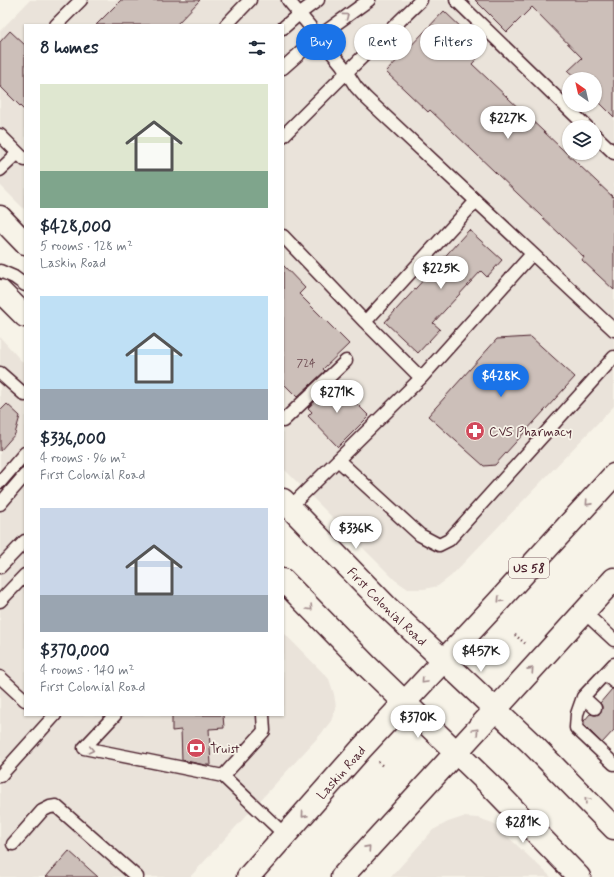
<!DOCTYPE html>
<meta charset="utf-8">
<style>
:root{--surface:#fff;--page:#f6f6f7;--text:#1f2937;--muted:#747a83;--accent:#1a73e8}
body{margin:0;font-family:Mynerve,sans-serif;background:var(--page);color:var(--text);height:100vh;display:flex;flex-direction:column;font-size:15px;white-space:nowrap}
*{box-sizing:border-box;margin:0}
p{font-size:13px;color:var(--muted)}
.icon{flex:none;width:22px;height:22px;fill:none;stroke:currentColor;stroke-width:2;stroke-linecap:round;stroke-linejoin:round}
.map{position:relative;flex:1;overflow:hidden}
.details{position:absolute;left:24px;top:24px;width:260px;height:692px;display:flex;flex-direction:column;background:var(--surface);border-radius:0px;box-shadow:0 1px 3px #0004}
.details>*{flex:none}
.top-card{position:absolute;left:296px;top:24px;width:258px;height:36px;display:flex;gap:8px}
.needle{width:26px;rotate:326deg}
.fabs{position:absolute;left:562px;top:72px;display:grid;gap:8px}
.fabs a{display:grid;place-items:center;width:40px;height:40px;border-radius:50%;background:var(--surface);box-shadow:0 1px 3px #0004;font-size:20px}
.price{position:absolute;translate:-50% -34px;padding:0 9px;border-radius:14px;background:#fff;color:#222;font-size:13px;line-height:26px;filter:drop-shadow(0 1px 2px #0008)}
.price::after{content:'';position:absolute;left:50%;top:24px;width:12px;height:9px;margin-left:-6px;background:inherit;clip-path:polygon(0 0,100% 0,50% 100%)}
.price.selected{background:var(--accent);color:#fff}
ul{padding:0;list-style:none}
li{display:grid;align-content:center;gap:8px;height:212px;padding:0 16px}
li span{display:grid;place-items:center;height:124px;border-radius:0px;color:#555}
li>.icon{margin-inline-start:auto}
span .icon{width:72px;height:72px;fill:#fffc;stroke-width:1}
li b{font-size:17px}
h2{display:flex;justify-content:space-between;align-items:center;height:48px;padding:0 16px;font-size:17px}
.tag{padding:0 14px;border-radius:18px;background:var(--surface);box-shadow:0 1px 3px #0004;font-size:14px;line-height:36px}
.tag.selected{background:var(--accent);color:#fff}
.map>svg:first-child{display:block}
.built{fill:#eae3da;fill-rule:evenodd}
.building{fill:#ccbfb9;stroke:#4a1f2b}
.lines{fill:none;stroke-linecap:round;stroke-linejoin:round}
.service-casing{stroke:#4a1f2b;stroke-width:15}
.secondary-casing{stroke:#4a1f2b;stroke-width:25}
.primary-casing{stroke:#4a1f2b;stroke-width:25}
.path{stroke:#4a1f2b;stroke-width:2.5;stroke-dasharray:1 3;stroke-linecap:butt}
.service{stroke:#f7f3e8;stroke-width:12}
.secondary{stroke:#f7f3e8;stroke-width:22}
.primary{stroke:#f7f3e8;stroke-width:22}
.oneway{stroke:#a0898a}
.labels{text-anchor:middle;stroke-width:3.5;stroke-linejoin:round;paint-order:stroke}
.number-label{font-size:11px;fill:#6a474e}
.shield{fill:#f7f3e8;stroke:#7e5f64;stroke-width:1}
.shield-label{font-size:12px;font-weight:bold;fill:#4a1f2b}
.poi-label{font-size:13px;fill:#4a1f2b;stroke:#f7f3e8;text-anchor:start}
.street-label{font-size:13px;fill:#4a1f2b;stroke:#f7f3e8}
</style>
<div class="map">
<svg width="614" height="877" viewBox="0 0 614 877">
<rect width="100%" height="100%" fill="#f7f3e8"/>
<filter id="ink" filterUnits="userSpaceOnUse"><feTurbulence type="fractalNoise" baseFrequency=".025" numOctaves="2"/><feDisplacementMap in="SourceGraphic" scale="8" xChannelSelector="R" yChannelSelector="G"/><feConvolveMatrix kernelMatrix="1 2 1 2 8 2 1 2 1" color-interpolation-filters="sRGB"/></filter>
<g filter="url(#ink)">
<path class="built" d="M30 0H614V406L451 576 438 586 424 589H408L395 580 283 468V25H25V210L0 185V31ZM569 79H595V105H569ZM569 127H595V153H569Z
M0 337 25 365V715H283V632L329 679 334 694 336 707 331 721 321 734 190 877H0Z
M463 817 478 818 493 823 551 877H391L433 830 448 822Z"/>
<path class="building" d="M121 0H200L176 25H96Z
M475 0H614V117L595 98V79H577L568 71 582 58 532 7 507 32Z
M444 11 485 50 472 64 614 198V290L582 260 584 257 430 110 428 112 386 72Z
M10 31 25 45V111L0 86V42Z
M469 230 502 260 487 277 481 271 433 323 440 329 418 353 385 322Z
M283 265 305 288 299 294 349 344 323 369 325 371 297 397 283 383Z
M531 337 575 377 495 465 484 466 428 416 497 339Z
M335 382 369 416 338 447 308 416 312 412 308 408Z
M7 404 20 416 15 434 0 451V411Z
M612 689H614V730L602 743 584 725V721L590 714 594 715H597L601 713 602 709V706L600 703Z
M172 715H223L224 728 209 729 211 765H205L182 760 181 730 172 731Z
M69 851 98 877H46Z"/>
<g class="lines">
<defs>
<path id="service" d="M288 0 342 65 356 87 366 98 614 330
M456 0 587 127
M56 25 81 0
M226 25 250 0
M283 28 299 14 318 0
M283 68 318 37 369 0
M0 135 18 153
M595 135 614 153
M283 136 347 72 421 0
M0 170 18 153 25 160
M283 236 365 322 421 378 532 254
M0 271 14 277 25 285
M365 322 476 201
M0 373 25 395
M283 421 346 361
M338 460 420 535 439 545 449 540 614 357
M0 482 25 453
M0 504 25 475
M290 507 421 378
M0 567 25 541
M0 601 25 575
M584 612 614 640
M614 664 583 697 577 714 576 728 614 764
M605 674 614 682
M0 677 25 700
M583 697 595 708
M115 715 84 748 223 776 285 835
M0 776 55 715
M223 776 264 731 263 715
M13 844 42 811 50 807 56 806 137 877"/>
<g id="secondary">
<path d="M0 217 25 243"/>
<path d="M0 291 25 316"/>
<path id="s1" d="M283 500 387 607 533 745 614 828"/>
<path d="M283 580 367 666 492 787 579 877"/>
</g>
<g id="primary">
<path id="s2" d="M248 877 362 748 498 602 614 475"/>
<path d="M342 877 495 710 614 579"/>
</g>
</defs>
<use href="#service" class="service-casing"/>
<use href="#secondary" class="secondary-casing"/>
<use href="#primary" class="primary-casing"/>
<path class="path" d="M515 635 527 645
M378 762 384 767"/>
<use href="#service" class="service"/>
<use href="#secondary" class="secondary"/>
<use href="#primary" class="primary"/>
</g>
<defs><path id="oneway-chevron" d="M-2-3.5L2.5 0L-2 3.5" fill="none" stroke-width="1.6" stroke-linecap="round" stroke-linejoin="round"/></defs>
<g class="oneway">
<use href="#oneway-chevron" transform="translate(346 16) rotate(-36)"/>
<use href="#oneway-chevron" transform="translate(588 503) rotate(132)"/>
<use href="#oneway-chevron" transform="translate(500 600) rotate(133)"/>
<use href="#oneway-chevron" transform="translate(310 608) rotate(46)"/>
<use href="#oneway-chevron" transform="translate(531 670) rotate(-48)"/>
<use href="#oneway-chevron" transform="translate(424 681) rotate(133)"/>
<use href="#oneway-chevron" transform="translate(476 731) rotate(-47)"/>
<use href="#oneway-chevron" transform="translate(91 750) rotate(12)"/>
<use href="#oneway-chevron" transform="translate(587 800) rotate(-135)"/>
<use href="#oneway-chevron" transform="translate(304 815) rotate(131)"/>
<use href="#oneway-chevron" transform="translate(368 848) rotate(-48)"/>
</g>
</g>
<defs>
<symbol id="pharmacy-disc" viewBox="-11 -11 22 22"><circle r="9.5" fill="#d1495b" stroke="#f7f3e8"/><path d="M-2-6h4v4h4v4h-4v4h-4v-4h-4v-4h4Z" fill="#fff"/></symbol>
<symbol id="bank-disc" viewBox="-11 -11 22 22"><circle r="9.5" fill="#d1495b" stroke="#f7f3e8"/><path d="M-6-4H6V4H-6ZM0-2.3a2.3 2.3 0 1 0 0 4.6a2.3 2.3 0 1 0 0-4.6Z" fill="#fff"/></symbol>
</defs>
<g fill-rule="evenodd">
<use href="#pharmacy-disc" x="464" y="420" width="22" height="22"/>
<use href="#bank-disc" x="185" y="737" width="22" height="22"/>
</g>
<g class="labels">
<g class="number-label">
<text x="306" y="367">724</text>
</g>
<rect class="shield" x="509" y="558" width="40" height="20" rx="3"/>
<g class="shield-label">
<text x="529" y="572">US 58</text>
</g>
<g class="poi-label">
<text x="489" y="436">CVS Pharmacy</text>
<text x="210" y="753">Truist</text>
</g>
<g class="street-label">
<text dy="5" stroke="none"><textPath href="#s1" startOffset="149">First Colonial Road</textPath></text>
<text dy="5" stroke="none"><textPath href="#s2" startOffset="140">Laskin Road</textPath></text>
</g>
</g>
</svg>
<div class="fabs">
<a><svg class="needle" viewBox="-14 -14 28 28"><path d="M0-13l5 13h-10z" fill="#e53935"/><path d="M0 13l5-13h-10z" fill="#747a83"/></svg></a>
<a><svg class="icon" aria-label="layers" viewBox="0 0 24 24"><path d="M12 4l9 5-9 5-9-5zM3 14l9 5 9-5"/></svg></a>
</div>
<b class="price" style="left:508px;top:140px">$227K</b>
<b class="price" style="left:441px;top:290px">$225K</b>
<b class="price selected" style="left:501px;top:398px">$428K</b>
<b class="price" style="left:337px;top:414px">$271K</b>
<b class="price" style="left:356px;top:550px">$336K</b>
<b class="price" style="left:481px;top:673px">$457K</b>
<b class="price" style="left:418px;top:739px">$370K</b>
<b class="price" style="left:523px;top:844px">$281K</b>
<div class="top-card">
<a class="tag selected">Buy</a>
<a class="tag">Rent</a>
<a class="tag">Filters</a>
</div>
<section class="details">
<h2>8 homes<svg class="icon" aria-label="filters" viewBox="0 0 24 24"><path d="M4 7h16M4 17h16"/><circle cx="9" cy="7" r="2"/><circle cx="15" cy="17" r="2"/></svg></h2>
<ul>
<li><span style="background:linear-gradient(#dfe7d0 70%,#7fa58c 0)"><svg class="icon" aria-label="home" viewBox="0 0 24 24"><path d="M3 11l9-7 9 7M6 9v11h12V9"/></svg></span><div><b>$428,000</b><p>5 rooms · 128 m²</p><p>Laskin Road</p></div></li>
<li><span style="background:linear-gradient(#bfe0f5 75%,#9aa5b1 0)"><svg class="icon" aria-label="home" viewBox="0 0 24 24"><path d="M3 11l9-7 9 7M6 9v11h12V9"/></svg></span><div><b>$336,000</b><p>4 rooms · 96 m²</p><p>First Colonial Road</p></div></li>
<li><span style="background:linear-gradient(#c9d6e8 70%,#9aa5b1 0)"><svg class="icon" aria-label="home" viewBox="0 0 24 24"><path d="M3 11l9-7 9 7M6 9v11h12V9"/></svg></span><div><b>$370,000</b><p>4 rooms · 140 m²</p><p>First Colonial Road</p></div></li>
</ul>
</section>
</div>
